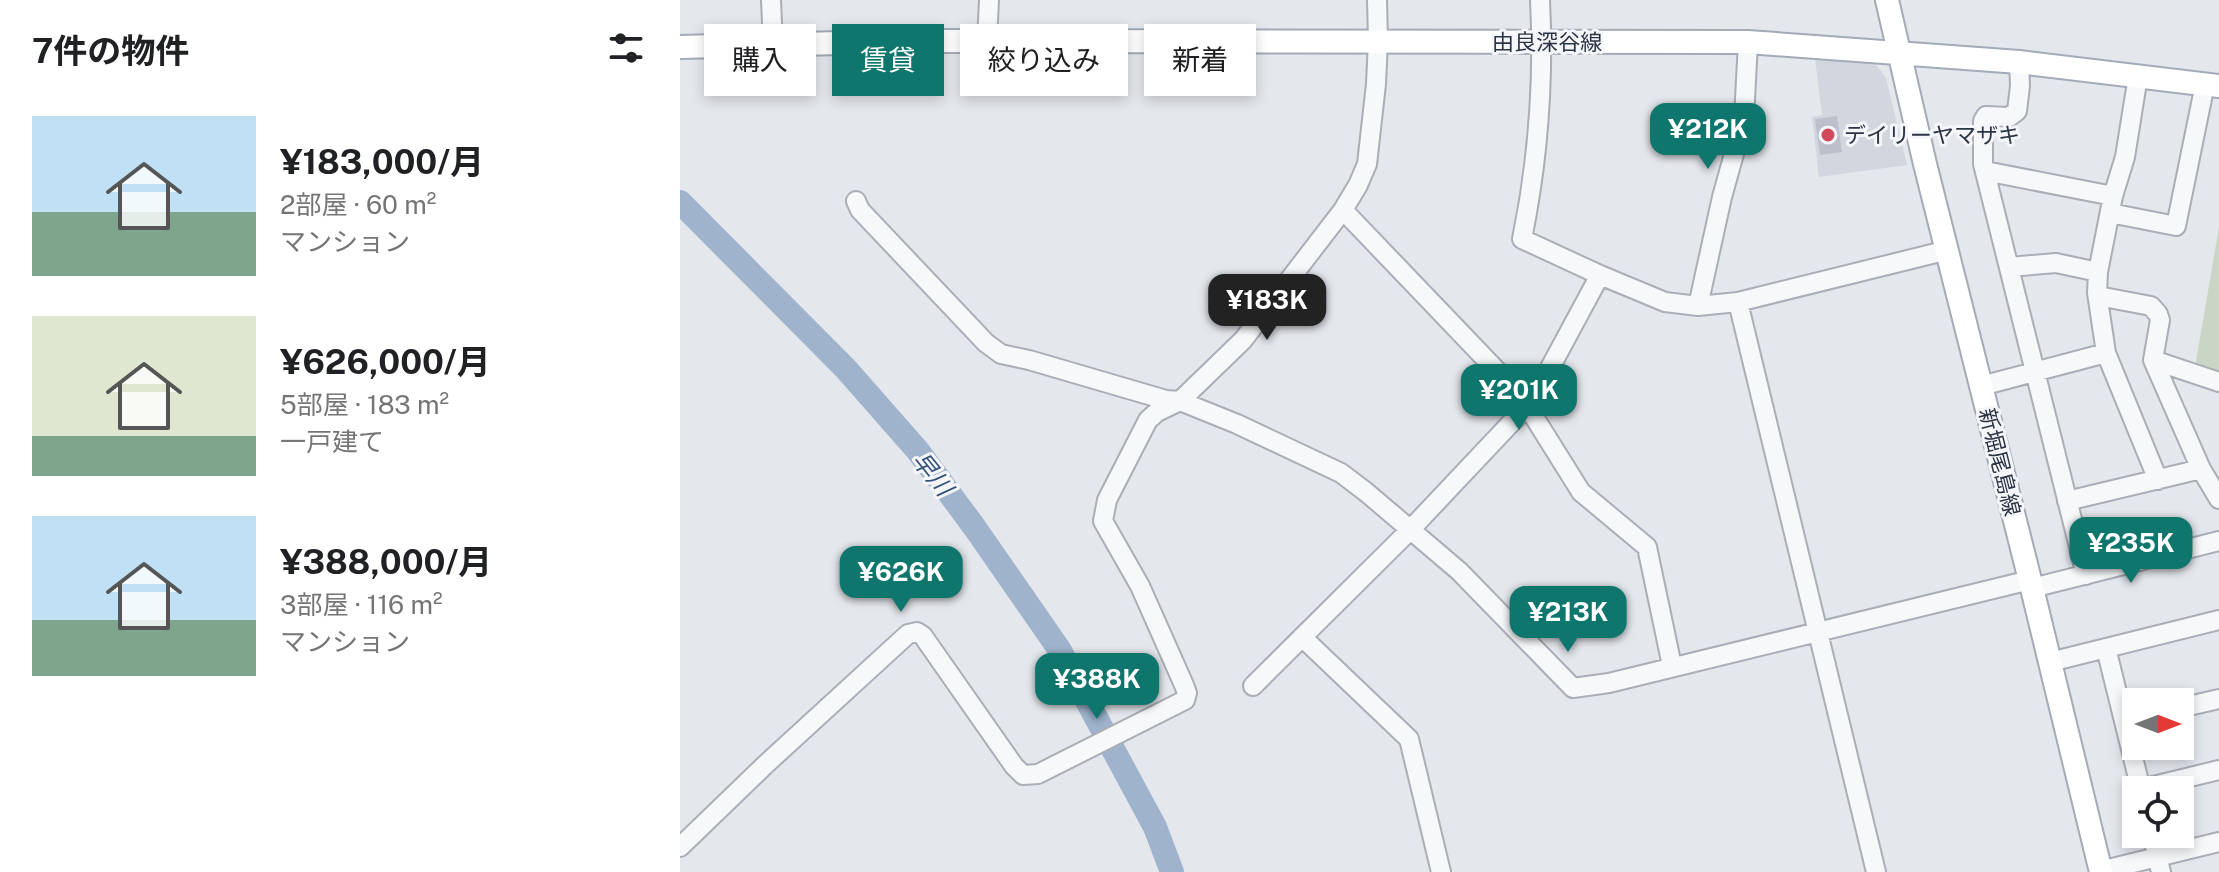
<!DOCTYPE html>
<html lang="ja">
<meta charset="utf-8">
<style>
:root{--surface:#fff;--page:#f2f2f2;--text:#202124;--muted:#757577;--accent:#0f766e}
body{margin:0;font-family:"Public Sans","Noto Sans JP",sans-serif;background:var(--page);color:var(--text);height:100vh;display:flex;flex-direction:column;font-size:30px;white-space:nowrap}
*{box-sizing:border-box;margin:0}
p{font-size:26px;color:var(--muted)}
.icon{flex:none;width:44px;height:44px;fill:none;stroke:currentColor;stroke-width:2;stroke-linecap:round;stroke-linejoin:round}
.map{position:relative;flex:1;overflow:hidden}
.sheet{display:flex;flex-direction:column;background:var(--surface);width:680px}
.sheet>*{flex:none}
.top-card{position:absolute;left:24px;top:24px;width:760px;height:72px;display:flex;gap:16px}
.needle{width:52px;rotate:90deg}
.controls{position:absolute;left:1442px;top:688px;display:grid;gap:16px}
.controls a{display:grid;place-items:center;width:72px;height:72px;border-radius:0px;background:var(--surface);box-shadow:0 4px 12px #0003;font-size:40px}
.price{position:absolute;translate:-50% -68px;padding:0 18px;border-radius:16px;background:var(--accent);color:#fff;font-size:26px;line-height:52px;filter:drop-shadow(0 2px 4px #0008)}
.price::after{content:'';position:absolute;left:50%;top:48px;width:24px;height:18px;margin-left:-12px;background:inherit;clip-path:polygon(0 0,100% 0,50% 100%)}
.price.selected{background:#222;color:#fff}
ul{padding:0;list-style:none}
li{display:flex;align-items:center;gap:24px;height:200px;padding:0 32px}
li span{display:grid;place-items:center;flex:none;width:224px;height:160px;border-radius:0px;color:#555}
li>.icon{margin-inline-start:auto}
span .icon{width:96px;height:96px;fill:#fffc;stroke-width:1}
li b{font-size:34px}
h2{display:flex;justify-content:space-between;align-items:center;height:96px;padding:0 32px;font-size:34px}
.chip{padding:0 28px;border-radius:0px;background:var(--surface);box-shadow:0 4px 12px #0003;font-size:28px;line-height:72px}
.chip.selected{background:var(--accent);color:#fff}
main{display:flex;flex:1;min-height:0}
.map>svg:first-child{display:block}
.built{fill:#d2d6de}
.green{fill:#c9d6c5}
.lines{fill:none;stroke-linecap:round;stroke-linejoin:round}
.river{stroke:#9fb4cc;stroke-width:24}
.building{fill:#bbc0ca}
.minor-casing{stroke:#a9aeb7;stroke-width:22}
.major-casing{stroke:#a3abb8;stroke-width:26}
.minor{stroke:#f7f8fa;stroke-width:18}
.major{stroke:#fff;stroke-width:22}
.poi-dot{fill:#d1495b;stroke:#f4f6f9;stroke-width:3}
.labels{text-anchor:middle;stroke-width:6;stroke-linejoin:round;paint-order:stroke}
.street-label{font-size:22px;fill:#2b3445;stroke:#f4f6f9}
.poi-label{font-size:22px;fill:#2b3445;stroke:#f4f6f9;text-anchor:start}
.water-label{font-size:24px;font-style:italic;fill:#34527a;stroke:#f4f6f9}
</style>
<main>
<section class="sheet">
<h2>7件の物件<svg class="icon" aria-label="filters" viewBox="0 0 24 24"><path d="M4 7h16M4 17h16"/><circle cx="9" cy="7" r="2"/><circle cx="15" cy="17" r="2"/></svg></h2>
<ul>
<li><span style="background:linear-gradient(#bfe0f5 60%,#7fa58c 0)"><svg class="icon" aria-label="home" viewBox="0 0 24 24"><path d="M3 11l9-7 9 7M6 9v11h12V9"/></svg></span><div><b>¥183,000/月</b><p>2部屋 · 60 m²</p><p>マンション</p></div></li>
<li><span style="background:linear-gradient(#dfe7d0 75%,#7fa58c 0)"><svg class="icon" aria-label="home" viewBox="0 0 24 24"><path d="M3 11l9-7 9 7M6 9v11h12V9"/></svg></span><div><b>¥626,000/月</b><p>5部屋 · 183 m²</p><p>一戸建て</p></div></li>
<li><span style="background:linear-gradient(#bfe0f5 65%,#7fa58c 0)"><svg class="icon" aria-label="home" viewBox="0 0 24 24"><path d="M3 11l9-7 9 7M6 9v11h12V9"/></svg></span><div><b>¥388,000/月</b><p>3部屋 · 116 m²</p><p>マンション</p></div></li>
</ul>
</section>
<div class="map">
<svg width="1539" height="872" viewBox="0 0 1539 872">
<rect width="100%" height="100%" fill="#e4e7ec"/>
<path class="built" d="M1135 58 1194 62 1206 78 1227 165 1139 177 1132 117 1142 115Z"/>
<path class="green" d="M1539 227V376L1515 367Z"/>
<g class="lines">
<path class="river" d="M0 202 166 369 238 451 295 528 379 649 475 827 492 872"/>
</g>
<path class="building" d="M1157 116 1162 152 1140 155 1135 119Z"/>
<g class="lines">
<defs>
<path id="minor" d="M91 0 93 46
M860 0C864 80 858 161 842 239L920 275 985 302 1018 306 1058 302 1268 250
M307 41 309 0
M1339 62 1340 86 1337 111 1329 117 1306 116 1303 121V164L1406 575
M1458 76 1445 157 1433 196 1418 272 1417 293 1426 353 1478 480
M1305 171 1433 196
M176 201 180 210 306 343 321 354 349 360 486 400 500 401 557 424 661 473 686 492 779 571 893 688 929 683 1350 580
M663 210 841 396 901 492 967 547 992 666
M1430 213 1496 226 1525 84
M1329 267 1376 263 1418 272
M1418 296 1471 306 1478 314 1480 320 1473 360 1521 469 1539 499
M1058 302 1196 872
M1018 306 1042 197 1064 118 1068 42
M1473 360 1539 382
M1301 386 1426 353
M1387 501 1521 469
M1352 588 1539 541
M622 637 729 739 761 872
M1426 648 1461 790
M1370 662 1539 620
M573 686 730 530 847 406 857 392 920 275
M1500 708 1539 699
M1461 789 1539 770
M1472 834 1481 872
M0 847 85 765 228 634 237 632 243 636 334 766 343 775 358 774 505 700 507 693 504 685 460 586 423 521 427 500 468 420 477 412 500 401 563 340 663 210 678 185 687 164 696 84 698 41 697 0
M1420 871 1539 842"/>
<path id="major" d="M1207 0 1245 164 1350 580 1421 872
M0 47 237 41 1068 42 1339 62 1539 86"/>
</defs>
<use href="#minor" class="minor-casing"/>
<use href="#major" class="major-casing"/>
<use href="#minor" class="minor"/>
<use href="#major" class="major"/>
</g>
<circle class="poi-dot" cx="1148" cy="135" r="8"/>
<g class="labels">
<g class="street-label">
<text x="867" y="50">由良深谷線</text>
<text transform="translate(1320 462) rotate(76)" y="8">新堀尾島線</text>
</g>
<g class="poi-label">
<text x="1164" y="143">デイリーヤマザキ</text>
</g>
<g class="water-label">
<text transform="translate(252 474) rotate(51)" y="8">早川</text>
</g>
</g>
</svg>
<div class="controls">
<a><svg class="needle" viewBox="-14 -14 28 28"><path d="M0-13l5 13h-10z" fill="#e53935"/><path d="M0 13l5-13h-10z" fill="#757577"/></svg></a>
<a><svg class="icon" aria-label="locate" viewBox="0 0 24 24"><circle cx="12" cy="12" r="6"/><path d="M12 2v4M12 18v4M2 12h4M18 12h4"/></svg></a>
</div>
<b class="price" style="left:1028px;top:171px">¥212K</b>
<b class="price selected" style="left:587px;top:342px">¥183K</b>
<b class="price" style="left:839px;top:432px">¥201K</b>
<b class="price" style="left:1451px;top:585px">¥235K</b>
<b class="price" style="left:221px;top:614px">¥626K</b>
<b class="price" style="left:888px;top:654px">¥213K</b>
<b class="price" style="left:417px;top:721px">¥388K</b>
<div class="top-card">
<a class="chip">購入</a>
<a class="chip selected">賃貸</a>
<a class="chip">絞り込み</a>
<a class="chip">新着</a>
</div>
</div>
</main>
